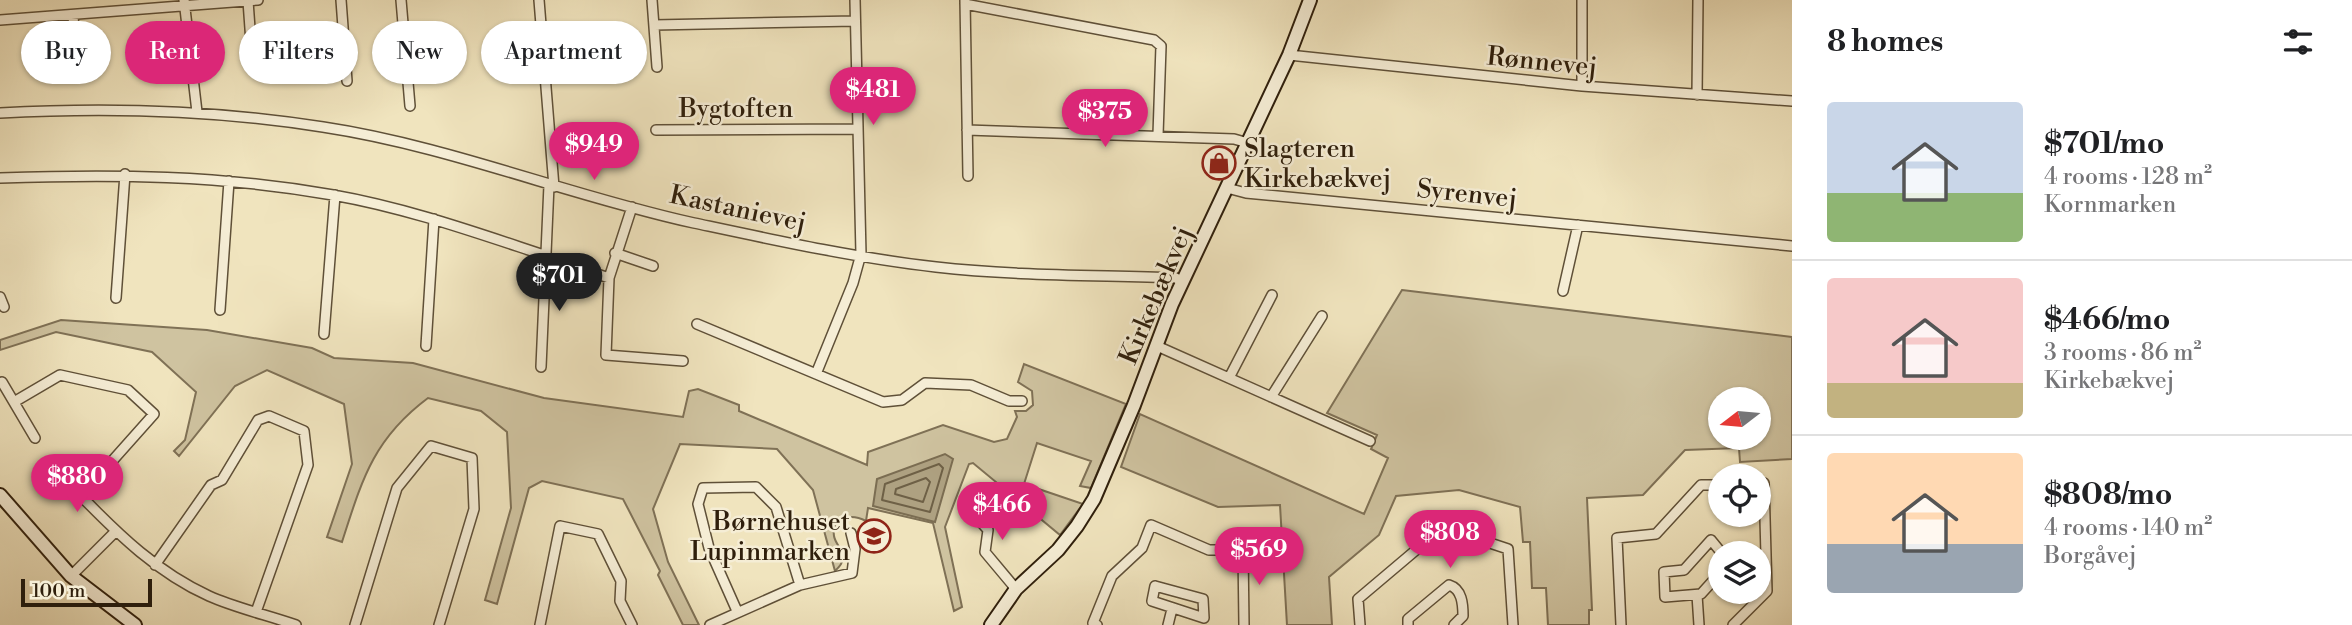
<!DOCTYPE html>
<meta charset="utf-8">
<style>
:root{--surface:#fff;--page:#f2f2f2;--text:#202124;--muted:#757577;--line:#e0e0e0;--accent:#db2777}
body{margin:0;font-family:"Libre Bodoni",serif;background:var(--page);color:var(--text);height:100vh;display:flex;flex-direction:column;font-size:26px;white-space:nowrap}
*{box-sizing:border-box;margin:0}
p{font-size:23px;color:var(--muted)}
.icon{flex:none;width:38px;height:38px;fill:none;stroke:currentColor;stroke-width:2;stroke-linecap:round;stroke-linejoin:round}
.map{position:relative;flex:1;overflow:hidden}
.side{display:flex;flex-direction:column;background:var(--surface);width:560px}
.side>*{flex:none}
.guide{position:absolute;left:21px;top:21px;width:665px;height:63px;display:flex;gap:14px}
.needle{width:46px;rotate:254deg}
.buttons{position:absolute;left:1708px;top:387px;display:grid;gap:14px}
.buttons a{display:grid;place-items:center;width:63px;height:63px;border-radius:50%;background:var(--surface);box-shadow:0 2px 5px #0004;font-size:35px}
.scale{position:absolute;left:21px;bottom:18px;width:131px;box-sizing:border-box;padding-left:7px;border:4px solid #2f1f0c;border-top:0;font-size:19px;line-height:24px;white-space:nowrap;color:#2f1f0c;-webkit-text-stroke:5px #f5edd5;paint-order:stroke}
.price{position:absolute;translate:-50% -60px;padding:0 16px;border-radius:24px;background:var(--accent);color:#fff;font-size:23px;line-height:46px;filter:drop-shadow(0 2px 4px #0008)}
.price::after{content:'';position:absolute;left:50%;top:42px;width:21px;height:16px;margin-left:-10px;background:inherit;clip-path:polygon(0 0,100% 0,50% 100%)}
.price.selected{background:#222;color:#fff}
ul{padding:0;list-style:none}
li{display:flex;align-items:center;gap:21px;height:175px;padding:0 35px}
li+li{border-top:2px solid var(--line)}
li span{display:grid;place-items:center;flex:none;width:196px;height:140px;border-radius:7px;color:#555}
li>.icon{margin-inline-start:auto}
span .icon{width:84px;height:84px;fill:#fffc;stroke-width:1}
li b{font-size:30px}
h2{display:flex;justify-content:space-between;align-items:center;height:84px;padding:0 35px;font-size:30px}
.chip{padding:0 24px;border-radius:32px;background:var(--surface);box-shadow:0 2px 5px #0004;font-size:24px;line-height:63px}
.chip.selected{background:var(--accent);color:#fff}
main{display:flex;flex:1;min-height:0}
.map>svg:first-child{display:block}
.green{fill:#cfc3a0;stroke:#7f7156;stroke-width:2;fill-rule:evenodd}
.water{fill:#aea181;stroke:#7b6d52;stroke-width:2}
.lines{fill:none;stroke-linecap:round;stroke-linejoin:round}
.shore{stroke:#6e6046;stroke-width:2}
.street-casing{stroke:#5f5038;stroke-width:12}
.secondary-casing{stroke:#2f1f0c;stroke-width:16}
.street{stroke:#f5edd5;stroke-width:9}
.secondary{stroke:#f5edd5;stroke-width:12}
.labels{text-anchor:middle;stroke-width:5;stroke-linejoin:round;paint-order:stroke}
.street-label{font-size:26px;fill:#2f1f0c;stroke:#f5edd5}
.poi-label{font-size:26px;fill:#2f1f0c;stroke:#f5edd5;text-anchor:start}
</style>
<main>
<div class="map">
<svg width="1792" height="625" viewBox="0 0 1792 625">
<rect width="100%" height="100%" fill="#f0e4be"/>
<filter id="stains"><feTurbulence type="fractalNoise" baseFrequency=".00286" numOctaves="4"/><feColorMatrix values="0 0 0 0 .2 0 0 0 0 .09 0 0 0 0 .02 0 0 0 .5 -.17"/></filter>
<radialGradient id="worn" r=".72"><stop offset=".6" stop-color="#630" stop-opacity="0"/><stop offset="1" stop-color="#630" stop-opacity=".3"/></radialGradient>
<path class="green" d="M1402 290 1792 337V459L1740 462 1739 448 1685 450 1643 495 1587 498 1592 610H1589V625H1548L1546 588H1532L1530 542H1523L1520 507 1459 490 1396 496 1379 535 1329 577 1332 625H1287L1280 505 1218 507 1121 467 1140 414 1364 514 1388 458 1371 449 1377 435 1327 413ZM1720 399H1759V438H1720Z
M61 320 207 330 312 348 334 358 413 363 544 398 683 417 689 391 698 389 739 405V411L867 465 868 452 943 425 994 442 1007 439 1017 417 1015 411H1026L1033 405 1032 391 1018 382 1024 364 1126 404 1091 488 1080 486 1091 461 1037 443 1024 484 1083 504 1060 535 973 463 969 464 945 527 962 607 954 611 933 523 868 508 866 521C853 514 831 515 834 536 835 543 842 549 843 556 843 563 840 566 835 571L813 490 777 449 680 444 653 509 668 562 699 625H683L658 575 660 571 623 499 542 481 529 488 497 604 485 600 511 508 507 432 481 411 428 398C373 439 362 480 342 542L327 537 352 464 344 404 267 370 235 386 179 456 174 451 185 440 196 392 152 352 56 332 0 350V340Z"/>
<path class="water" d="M945 454 953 459 935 522 873 506 877 479Z"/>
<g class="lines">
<path class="shore" d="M939 464 943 468 930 512 882 500 885 484Z
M926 478 930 482 923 502 895 494 896 489Z"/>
<defs>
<path id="street" d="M184 0 197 112
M341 0 347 81
M401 0 410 106
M539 0 554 187
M652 0 657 67
M965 0 968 176
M248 1 253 70
M965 4 1154 40 1161 46 1158 135
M73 15 76 62
M0 20 258 0
M654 25 855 21
M1289 55 1582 86 1792 101
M1582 86V0
M1697 95 1698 0
M0 113C108 107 216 110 323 127 449 146 570 196 694 223 774 240 856 258 936 267 1015 276 1097 275 1176 278L1182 282
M656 130 858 129
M967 130 1234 139 1248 143
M0 178C114 174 220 175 333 195 407 208 477 233 547 256
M1227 188 1246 193 1792 246
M632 207 609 278 606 355 683 361
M615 253 653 266
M555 260 609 278
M1563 291 1578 225
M0 297 4 307
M116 298 125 174
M220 310 229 181
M697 324 883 402 902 400 925 383 971 385 1009 401H1022
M324 334 335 195
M426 346 434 219
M1157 346 1370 441
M541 367 549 185
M816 374 853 283 861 254 855 0
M1229 378 1272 295
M2 382 35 438
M1271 397 1322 316
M14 402 60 375 128 390 154 414 81 496C119 535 158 573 209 596 236 608 267 615 296 625
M972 512 988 530 985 552 1016 589
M1711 540 1720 551V573L1701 594 1665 597 1664 572 1684 570Z
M155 565 211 485 222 480 258 420 269 416 304 431 308 465 256 612
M71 576 115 532
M1155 586 1203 599 1204 618 1152 601Z
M1697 595 1699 625
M737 611 709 548 698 504 703 488 756 487 776 507 800 585
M355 625 397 488 431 446 472 458 474 509 439 625
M540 625 560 526 598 534 621 581 620 601 632 625
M710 625 800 585 852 573 855 549 851 533
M1097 625 1093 623 1112 576 1142 548 1151 525 1209 550H1243L1244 625
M1168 625 1172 609
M1360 625 1358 599 1416 550 1419 536 1457 532 1508 549 1513 625
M1408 625V619L1449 585C1462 589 1463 604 1463 616L1454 625
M1621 625 1617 538 1656 534 1701 485H1720
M1733 625 1767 591 1764 483H1759"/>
<path id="secondary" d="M0 495 71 576 135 625
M991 625 1016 589 1058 550 1077 526 1094 499 1134 405 1172 304 1289 55 1310 0"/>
</defs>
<use href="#street" class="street-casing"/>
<use href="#secondary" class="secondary-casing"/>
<use href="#street" class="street"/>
<use href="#secondary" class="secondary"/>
</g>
<defs>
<symbol id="shop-ring" viewBox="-11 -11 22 22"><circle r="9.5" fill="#f5edd5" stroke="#8f2418" stroke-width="1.5"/><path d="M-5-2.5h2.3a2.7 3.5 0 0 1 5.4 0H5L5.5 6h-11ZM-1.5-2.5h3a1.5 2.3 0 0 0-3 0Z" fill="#8f2418"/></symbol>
<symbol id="school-ring" viewBox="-11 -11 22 22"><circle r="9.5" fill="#f5edd5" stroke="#8f2418" stroke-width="1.5"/><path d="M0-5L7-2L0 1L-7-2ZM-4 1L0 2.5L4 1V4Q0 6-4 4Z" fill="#8f2418"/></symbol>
</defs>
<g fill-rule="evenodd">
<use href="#shop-ring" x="1200" y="144" width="38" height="38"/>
<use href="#school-ring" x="855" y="517" width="38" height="38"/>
</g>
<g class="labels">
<g class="street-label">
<text transform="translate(1542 61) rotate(6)" y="9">Rønnevej</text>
<text x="736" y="117">Bygtoften</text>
<text transform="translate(1467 193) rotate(6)" y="9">Syrenvej</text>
<text transform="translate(738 208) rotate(12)" y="9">Kastanievej</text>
<text transform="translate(1155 295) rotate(-67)" y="9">Kirkebækvej</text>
</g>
<g class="poi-label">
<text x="1244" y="157">Slagteren<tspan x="1244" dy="30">Kirkebækvej</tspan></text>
<text x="850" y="530" text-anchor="end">Børnehuset<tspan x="850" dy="30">Lupinmarken</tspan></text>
</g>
</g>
<rect width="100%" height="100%" filter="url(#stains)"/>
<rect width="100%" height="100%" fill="url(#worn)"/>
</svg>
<div class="buttons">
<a><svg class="needle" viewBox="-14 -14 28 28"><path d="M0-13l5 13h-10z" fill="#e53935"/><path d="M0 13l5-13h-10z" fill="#757577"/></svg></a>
<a><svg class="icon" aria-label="locate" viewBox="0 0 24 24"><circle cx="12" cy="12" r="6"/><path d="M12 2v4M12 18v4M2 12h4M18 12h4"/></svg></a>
<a><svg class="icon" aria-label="layers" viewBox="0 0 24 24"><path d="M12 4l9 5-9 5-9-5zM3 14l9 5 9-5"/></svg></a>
</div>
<div class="scale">100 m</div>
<b class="price" style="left:873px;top:127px">$481</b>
<b class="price" style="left:1105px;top:149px">$375</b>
<b class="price" style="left:594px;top:182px">$949</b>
<b class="price selected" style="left:559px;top:313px">$701</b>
<b class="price" style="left:77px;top:514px">$880</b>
<b class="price" style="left:1002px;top:542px">$466</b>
<b class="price" style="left:1450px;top:570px">$808</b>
<b class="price" style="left:1259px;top:587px">$569</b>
<div class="guide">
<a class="chip">Buy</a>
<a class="chip selected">Rent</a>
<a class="chip">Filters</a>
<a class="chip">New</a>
<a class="chip">Apartment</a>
</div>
</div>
<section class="side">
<h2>8 homes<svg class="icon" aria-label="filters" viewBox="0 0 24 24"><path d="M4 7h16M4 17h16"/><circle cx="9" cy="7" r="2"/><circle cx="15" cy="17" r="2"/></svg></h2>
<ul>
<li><span style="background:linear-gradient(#c9d6e8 65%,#8fb573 0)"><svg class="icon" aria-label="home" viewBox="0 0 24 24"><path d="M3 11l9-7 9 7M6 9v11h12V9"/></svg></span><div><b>$701/mo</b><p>4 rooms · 128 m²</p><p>Kornmarken</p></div></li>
<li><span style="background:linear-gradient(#f6c9c9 75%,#c2b280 0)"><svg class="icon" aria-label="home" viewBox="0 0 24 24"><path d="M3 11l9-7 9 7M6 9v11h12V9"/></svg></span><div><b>$466/mo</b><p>3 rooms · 86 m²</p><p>Kirkebækvej</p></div></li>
<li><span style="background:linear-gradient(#ffd9b3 65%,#9aa5b1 0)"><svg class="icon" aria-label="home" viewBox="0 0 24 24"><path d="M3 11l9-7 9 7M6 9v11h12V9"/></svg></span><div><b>$808/mo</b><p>4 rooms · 140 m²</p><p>Borgåvej</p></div></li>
</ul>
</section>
</main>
